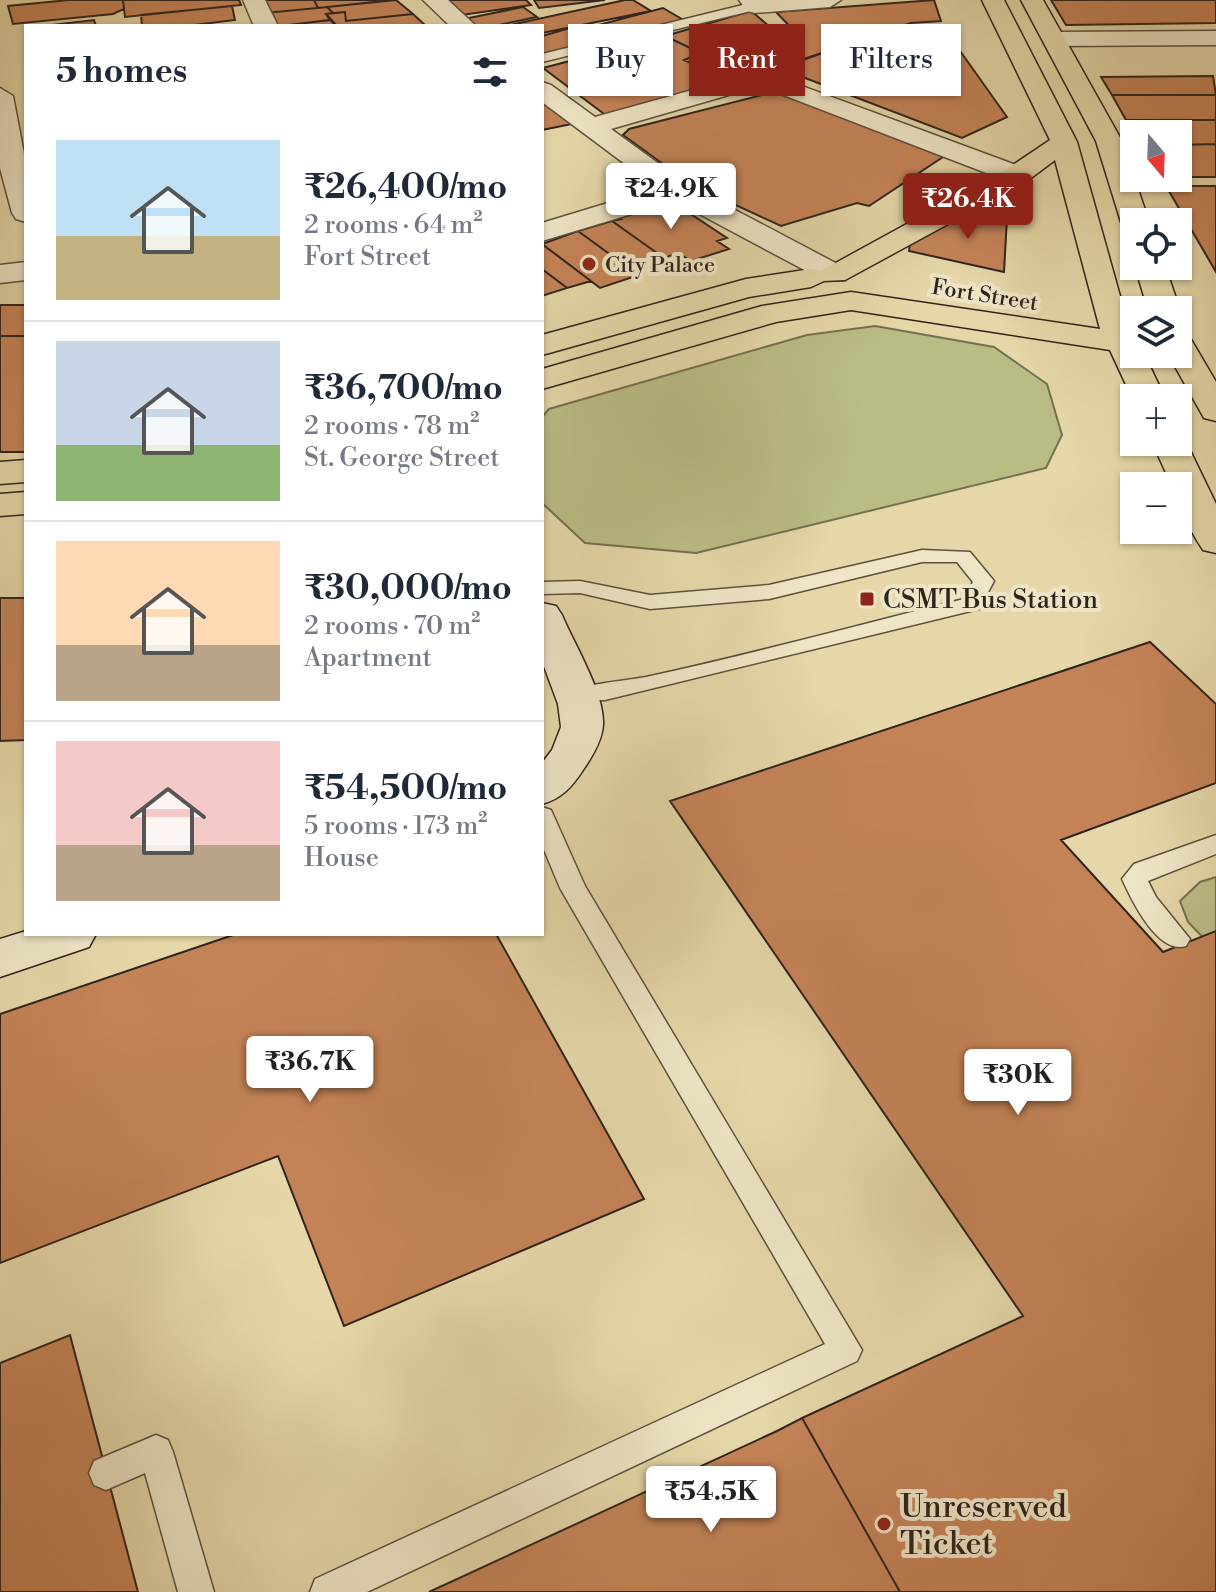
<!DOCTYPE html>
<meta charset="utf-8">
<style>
:root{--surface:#fff;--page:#f2f2f3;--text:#1f2937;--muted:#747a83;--line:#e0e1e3;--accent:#8f2418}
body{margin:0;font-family:"Libre Bodoni",serif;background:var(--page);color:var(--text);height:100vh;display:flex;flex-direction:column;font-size:30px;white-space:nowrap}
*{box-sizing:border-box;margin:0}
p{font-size:26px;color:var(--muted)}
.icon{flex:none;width:44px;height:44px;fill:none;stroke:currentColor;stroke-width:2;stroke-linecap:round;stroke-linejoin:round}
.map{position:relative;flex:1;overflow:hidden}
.panel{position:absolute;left:24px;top:24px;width:520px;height:912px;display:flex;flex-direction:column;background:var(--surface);border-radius:0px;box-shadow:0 2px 6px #0004}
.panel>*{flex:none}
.banner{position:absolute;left:568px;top:24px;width:528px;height:72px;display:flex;gap:16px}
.needle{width:52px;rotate:161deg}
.tools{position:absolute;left:1120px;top:120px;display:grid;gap:16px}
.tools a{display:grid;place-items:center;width:72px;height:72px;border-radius:0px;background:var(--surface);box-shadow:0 2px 6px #0004;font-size:40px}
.price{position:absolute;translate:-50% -68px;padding:0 18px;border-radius:8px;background:#fff;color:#222;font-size:26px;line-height:52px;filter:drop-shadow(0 2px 4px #0008)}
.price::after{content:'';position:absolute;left:50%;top:48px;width:24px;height:18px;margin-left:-12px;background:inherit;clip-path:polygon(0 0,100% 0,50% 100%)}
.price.current{background:var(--accent);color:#fff}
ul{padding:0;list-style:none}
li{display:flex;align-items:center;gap:24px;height:200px;padding:0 32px}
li+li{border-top:2px solid var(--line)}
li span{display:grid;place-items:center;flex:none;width:224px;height:160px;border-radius:0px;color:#555}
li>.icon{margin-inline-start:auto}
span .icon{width:96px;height:96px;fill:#fffc;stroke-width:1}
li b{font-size:34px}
h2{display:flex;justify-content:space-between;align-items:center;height:96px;padding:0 32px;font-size:34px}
.pill{padding:0 28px;border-radius:0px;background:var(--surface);box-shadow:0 2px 6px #0004;font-size:28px;line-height:72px}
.pill.current{background:var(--accent);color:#fff}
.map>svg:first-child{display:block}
.green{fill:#b9bd84;stroke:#747050;stroke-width:2}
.building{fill:#c48357;stroke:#2f241c;stroke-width:2}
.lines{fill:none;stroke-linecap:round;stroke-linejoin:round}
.service-casing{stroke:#5c513f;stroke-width:3}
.minor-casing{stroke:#5c513f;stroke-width:3}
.secondary-casing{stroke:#2f241c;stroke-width:3}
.primary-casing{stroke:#2f241c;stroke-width:3}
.service{fill:#eee5c6;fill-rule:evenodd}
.minor{fill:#eee5c6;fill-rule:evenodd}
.secondary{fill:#eee5c6;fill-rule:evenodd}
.primary{fill:#e5d7a8;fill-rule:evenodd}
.poi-dot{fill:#8f2418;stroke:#eee5c6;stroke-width:3}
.labels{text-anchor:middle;stroke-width:8;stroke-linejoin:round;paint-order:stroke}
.far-poi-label{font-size:22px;fill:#2f241c;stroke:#eee5c6;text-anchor:start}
.far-street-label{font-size:22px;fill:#2f241c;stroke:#eee5c6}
.poi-label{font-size:26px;fill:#2f241c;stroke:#eee5c6;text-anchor:start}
.near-poi-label{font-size:32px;fill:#2f241c;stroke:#eee5c6;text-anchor:start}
</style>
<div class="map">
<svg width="1216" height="1592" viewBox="0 0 1216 1592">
<rect width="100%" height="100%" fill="#e5d7a8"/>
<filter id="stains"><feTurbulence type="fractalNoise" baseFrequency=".0025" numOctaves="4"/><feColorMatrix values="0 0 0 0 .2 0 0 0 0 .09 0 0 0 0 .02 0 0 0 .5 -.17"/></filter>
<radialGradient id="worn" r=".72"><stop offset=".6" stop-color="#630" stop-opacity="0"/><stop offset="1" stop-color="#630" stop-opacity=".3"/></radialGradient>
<path class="green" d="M875 326 994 347 1047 384 1062 435 1046 468 696 553 585 543 542 503V417L549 409 807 335Z
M1216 877V951L1188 922 1180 901 1200 882Z"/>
<path class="building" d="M69 0H123L124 9 113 14 13 24 8 6Z
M123 0H239L241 5 125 17Z
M258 0H314L318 8 265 13Z
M314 0H393L318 8Z
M396 0 413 14 346 21 345 12 333 13 327 7Z
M441 0H526L531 5 455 16Z
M534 0H605L539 8Z
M625 0H633L651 11 542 33V26H506Z
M934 0 941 21 911 23 786 65 760 54 802 39 776 12Z
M1051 0H1216V23L1066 25Z
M232 6 235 20 186 26H142L141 15Z
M327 7 333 13 326 14 330 20 280 26H270L265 13Z
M523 7 537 17 494 26H473L464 19Z
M663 8 687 22 606 42 583 29Z
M751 11 782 37 746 50 761 56 741 63 762 73 734 82 684 60 701 53 665 36Z
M345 12 346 21 413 14 426 26H337L326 14Z
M94 20 96 26H43Z
M330 20 337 26H280Z
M911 23 953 41 1007 117 962 138 779 68Z
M570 28 591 43 542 55V36Z
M665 36 701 53 684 60 734 82 608 117 543 68Z
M1213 76 1216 95H1112L1101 77Z
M778 91 946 155 869 206 857 203 781 226 692 185 623 135 629 129Z
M1112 95H1216V120H1126Z
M542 98 572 124 542 130Z
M1126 120H1216V144L1178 145V134H1134Z
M1216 144V177H1178V145Z
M1166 186H1216V272Z
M654 202 661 207 674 203 727 238 717 241 729 249 691 261 678 253 664 258 612 221 621 219 614 214Z
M973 209 1007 218 1004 272 909 251 910 242Z
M612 221 664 258 630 269 578 231Z
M578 231 630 269 639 275 600 288 542 244Z
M542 244 591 281 567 288 542 269Z
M542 269 567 288 542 296Z
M0 305H26V336H0Z
M0 336H26V452H0Z
M0 598H26V740L0 741Z
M1150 642 1216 704V783L1061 840 1163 952 1216 931V1592H900L802 1418 1023 1316 670 801Z
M236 934H496L644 1199 344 1326 278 1156 0 1263V1014Z
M70 1335 138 1592H0V1363Z
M802 1418 900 1592H429L777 1431Z"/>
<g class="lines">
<defs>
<path id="service" d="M755 2 759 3V9L542 62V54Z
M922 550 970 552 994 581 979 609 605 700 575 701 564 694C569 686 631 680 646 677 753 654 858 625 964 599L973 582 957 562H922L769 599 650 609 580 593 542 594V582L580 581 650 595 769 585Z
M542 807 551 810 585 886 862 1350 857 1361 367 1592H310L315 1579 825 1344 560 888 542 845Z
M1216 835V854L1148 881 1156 897 1190 939 1186 946C1158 955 1132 901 1122 879L1134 864Z
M156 1435 168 1440 173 1452 214 1592H178L145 1473 106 1490 94 1485 89 1473 94 1461Z"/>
<path id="minor" d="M243 0H265L278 26H254Z
M423 0H448L476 26H450Z
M739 0H841L830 7 755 13 747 11Z
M1216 31V45L1054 46 1042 39 1054 32Z
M761 71 1027 169 1031 175 1027 181H1007L760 86 611 129 688 185 845 268 849 274 845 280H823L675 201 542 241V223L657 188 542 102V82L551 85 595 117Z
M0 88 13 96 26 164V222L16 219 12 213 0 168Z
M26 262V280L0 283V265Z"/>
<path id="secondary" d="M542 603 556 606 562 615C574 644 605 694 603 725 602 741 592 757 583 770 572 787 561 799 542 804V763L552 750 561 727 558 704 542 661Z
M26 931V934H96L89 947 0 977V939Z"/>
<path id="primary" d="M982 0H1004L1077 142 1125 314 1134 329V354H1144L1165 398H1134V402L1110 350 851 310 776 322 542 389V369L762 306 851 292 1100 329 1055 160 1027 181 845 280 824 281 811 287 749 297 542 355V335L746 279 811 269 821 271 1007 169 1050 140Z
M1021 0H1043L1122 141 1149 222H1134V230L1125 228 1121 222 1096 141Z
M1135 266H1165L1180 310 1178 312 1148 310Z
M1178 333 1189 336 1216 382V421L1204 418 1168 354H1178Z
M1178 434 1186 442 1216 504V553L1203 550C1191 532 1178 508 1178 486H1172L1152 442H1178Z
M26 460V482L0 484V462Z
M26 492V514L0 516V494Z"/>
</defs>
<use href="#service" class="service-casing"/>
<use href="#minor" class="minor-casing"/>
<use href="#secondary" class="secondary-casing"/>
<use href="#primary" class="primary-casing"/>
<use href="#service" class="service"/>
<use href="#minor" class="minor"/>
<use href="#secondary" class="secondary"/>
<use href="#primary" class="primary"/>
</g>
<g class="poi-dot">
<circle cx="589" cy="264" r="8"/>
<rect x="859" y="591" width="16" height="16" rx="4"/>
<circle cx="884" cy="1524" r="8"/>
</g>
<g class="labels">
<g class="far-poi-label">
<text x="605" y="272">City Palace</text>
</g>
<g class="far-street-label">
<text transform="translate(985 294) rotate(9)" y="8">Fort Street</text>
</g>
<g class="poi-label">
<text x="883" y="608">CSMT Bus Station</text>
</g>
<g class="near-poi-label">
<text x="900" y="1517">Unreserved<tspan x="900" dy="37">Ticket</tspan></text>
</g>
</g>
<rect width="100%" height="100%" filter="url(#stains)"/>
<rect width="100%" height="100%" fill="url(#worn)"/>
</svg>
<div class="tools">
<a><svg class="needle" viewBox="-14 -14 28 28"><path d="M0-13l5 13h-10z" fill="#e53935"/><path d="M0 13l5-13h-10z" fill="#747a83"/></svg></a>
<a><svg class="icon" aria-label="locate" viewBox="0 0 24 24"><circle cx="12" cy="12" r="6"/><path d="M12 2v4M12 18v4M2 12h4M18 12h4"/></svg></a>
<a><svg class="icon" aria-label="layers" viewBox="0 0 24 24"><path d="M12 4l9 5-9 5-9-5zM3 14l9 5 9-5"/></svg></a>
<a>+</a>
<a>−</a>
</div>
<b class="price" style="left:671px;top:231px">₹24.9K</b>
<b class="price current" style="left:968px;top:241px">₹26.4K</b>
<b class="price" style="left:310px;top:1104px">₹36.7K</b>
<b class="price" style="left:1018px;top:1117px">₹30K</b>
<b class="price" style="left:711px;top:1534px">₹54.5K</b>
<div class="banner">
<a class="pill">Buy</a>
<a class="pill current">Rent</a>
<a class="pill">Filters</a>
</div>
<section class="panel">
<h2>5 homes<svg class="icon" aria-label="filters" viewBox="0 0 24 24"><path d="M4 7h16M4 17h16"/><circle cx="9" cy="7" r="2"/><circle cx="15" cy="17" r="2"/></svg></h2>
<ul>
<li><span style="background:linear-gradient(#bfe0f5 60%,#c2b280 0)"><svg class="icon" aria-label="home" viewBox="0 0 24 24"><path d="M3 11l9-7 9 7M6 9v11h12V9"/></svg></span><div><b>₹26,400/mo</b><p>2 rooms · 64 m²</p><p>Fort Street</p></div></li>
<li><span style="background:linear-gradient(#c9d6e8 65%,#8fb573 0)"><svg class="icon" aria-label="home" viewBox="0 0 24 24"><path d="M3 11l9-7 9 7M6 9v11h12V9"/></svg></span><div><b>₹36,700/mo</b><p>2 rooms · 78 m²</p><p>St. George Street</p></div></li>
<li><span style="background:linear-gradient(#ffd9b3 65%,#b9a48a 0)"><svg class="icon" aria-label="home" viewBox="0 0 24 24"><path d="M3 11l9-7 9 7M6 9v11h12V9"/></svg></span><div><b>₹30,000/mo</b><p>2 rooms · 70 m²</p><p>Apartment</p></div></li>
<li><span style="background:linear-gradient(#f6c9c9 65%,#b9a48a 0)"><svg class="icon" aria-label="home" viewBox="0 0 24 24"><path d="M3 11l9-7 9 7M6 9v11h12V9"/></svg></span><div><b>₹54,500/mo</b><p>5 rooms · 173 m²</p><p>House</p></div></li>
</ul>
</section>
</div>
